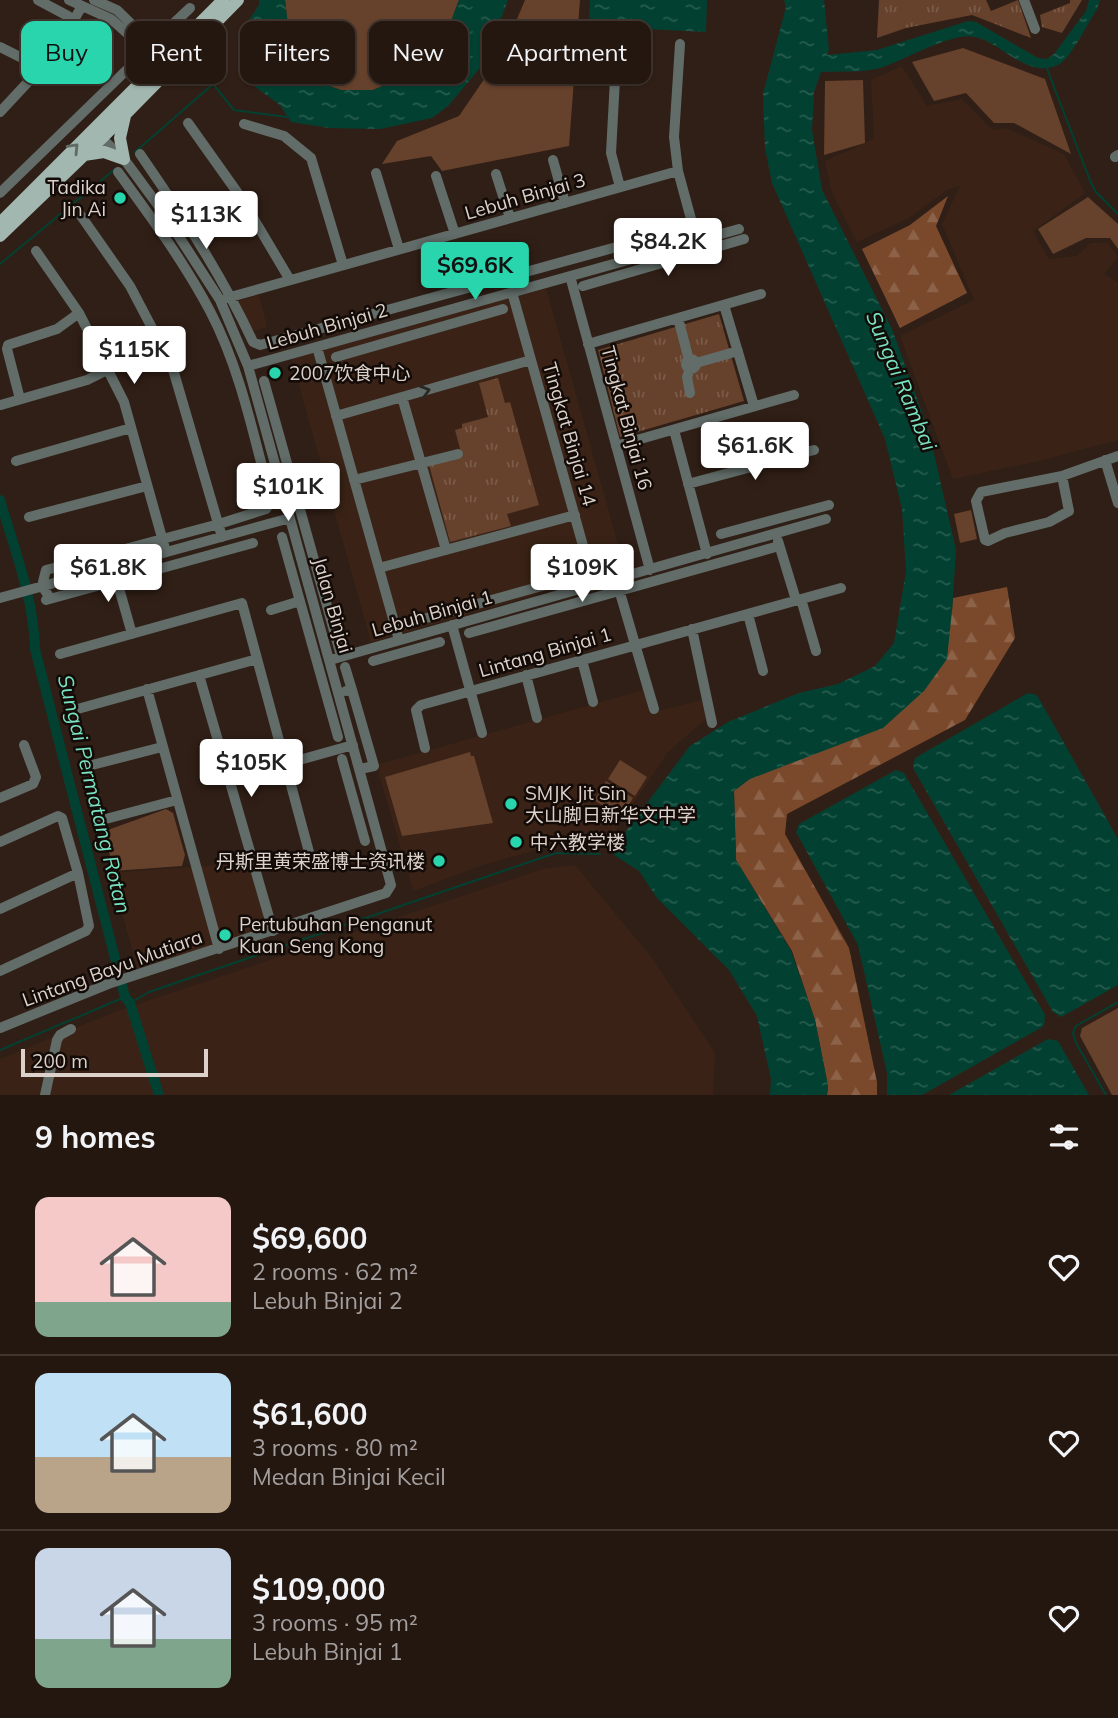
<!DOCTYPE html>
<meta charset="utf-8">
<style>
:root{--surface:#241710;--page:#30241e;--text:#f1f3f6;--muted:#a39f9f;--line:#413630;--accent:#29d5ac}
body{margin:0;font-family:Mulish,"Noto Sans SC",sans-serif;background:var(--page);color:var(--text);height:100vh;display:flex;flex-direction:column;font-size:26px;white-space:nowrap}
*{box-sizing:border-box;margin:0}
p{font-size:23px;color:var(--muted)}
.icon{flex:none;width:38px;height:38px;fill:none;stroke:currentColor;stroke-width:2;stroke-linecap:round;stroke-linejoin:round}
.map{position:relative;height:1095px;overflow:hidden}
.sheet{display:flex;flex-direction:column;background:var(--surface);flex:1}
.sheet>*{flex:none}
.top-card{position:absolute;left:21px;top:21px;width:700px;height:63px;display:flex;gap:14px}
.scale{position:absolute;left:21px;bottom:18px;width:187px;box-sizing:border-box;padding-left:7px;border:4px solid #ddd2cb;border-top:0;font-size:19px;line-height:24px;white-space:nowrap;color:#ddd2cb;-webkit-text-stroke:5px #130b07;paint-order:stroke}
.price{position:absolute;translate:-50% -60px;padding:0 16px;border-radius:7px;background:#fff;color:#222;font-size:23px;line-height:46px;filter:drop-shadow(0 2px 4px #0008)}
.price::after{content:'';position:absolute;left:50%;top:42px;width:21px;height:16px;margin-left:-10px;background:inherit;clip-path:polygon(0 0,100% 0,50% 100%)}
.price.current{background:var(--accent);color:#111}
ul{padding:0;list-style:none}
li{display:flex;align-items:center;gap:21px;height:175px;padding:0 35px}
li+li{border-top:2px solid var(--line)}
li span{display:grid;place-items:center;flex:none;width:196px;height:140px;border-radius:14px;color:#555}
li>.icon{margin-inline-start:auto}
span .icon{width:84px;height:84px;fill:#fffc;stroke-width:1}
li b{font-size:30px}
h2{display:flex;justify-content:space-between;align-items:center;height:84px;padding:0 35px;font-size:30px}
.pill{padding:0 24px;border-radius:14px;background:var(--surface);box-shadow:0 2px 5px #0004,0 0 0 2px var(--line);font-size:24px;line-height:63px}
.pill.current{background:var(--accent);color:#111}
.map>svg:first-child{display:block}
.built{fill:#3a2316}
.green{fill:#66412b}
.forest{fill:url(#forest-firs)}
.park{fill:url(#park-tufts)}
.water{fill:url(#water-ripples)}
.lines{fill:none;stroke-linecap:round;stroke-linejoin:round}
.stream{stroke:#024132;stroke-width:2}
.river{stroke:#024132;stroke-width:10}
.minor{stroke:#626d69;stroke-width:10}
.major{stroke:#a1b7af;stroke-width:12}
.oneway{stroke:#616a63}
.oneway2{stroke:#2b2824}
.poi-dot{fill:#29d5ac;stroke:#130b07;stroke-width:2.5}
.labels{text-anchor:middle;stroke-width:5;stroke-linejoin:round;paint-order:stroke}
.poi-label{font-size:19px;fill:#ddd2cb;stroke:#130b07;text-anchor:start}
.street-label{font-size:19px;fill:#ddd2cb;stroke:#130b07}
.water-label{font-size:21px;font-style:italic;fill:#78e2c2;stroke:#130b07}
</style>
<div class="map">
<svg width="1118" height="1095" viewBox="0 0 1118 1095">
<defs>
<pattern id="forest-firs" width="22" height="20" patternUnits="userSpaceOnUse" patternTransform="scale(1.75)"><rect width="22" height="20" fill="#7a492c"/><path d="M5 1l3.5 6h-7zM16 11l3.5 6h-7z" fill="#8c6249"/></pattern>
<pattern id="park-tufts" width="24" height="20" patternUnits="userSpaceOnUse" patternTransform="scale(1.75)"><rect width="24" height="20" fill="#66412b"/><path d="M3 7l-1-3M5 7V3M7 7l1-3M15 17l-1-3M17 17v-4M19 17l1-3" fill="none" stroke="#7b5c48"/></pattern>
<pattern id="water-ripples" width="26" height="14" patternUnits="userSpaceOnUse" patternTransform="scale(1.75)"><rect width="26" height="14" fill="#024132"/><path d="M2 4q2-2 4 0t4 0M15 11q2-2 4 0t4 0" fill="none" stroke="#265c4e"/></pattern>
</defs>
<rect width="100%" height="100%" fill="#301f16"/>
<path class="built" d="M902 66 927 106 962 99 992 130 1006 128 1064 154 1085 193 1033 231 1049 259 1077 256 1090 243H1108L1118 257 1104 274 1118 282V440L1035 462 953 479 900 336 974 300 942 224 960 186 947 190 909 218 857 242 832 193 825 161 874 139 871 80Z
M546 288 625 569 371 642 291 357Z
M259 295 267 327 251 331 237 301Z
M644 690 649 713 702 700 706 719 668 752 613 834 601 842 554 845 483 865 413 891 379 774 380 764Z
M258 862 276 928 138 971 111 873Z
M575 865 652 958 715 1053 713 1095H0V1059L117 1011 543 869Z"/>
<path class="green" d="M285 0H459L443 43 413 74 373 90H341L312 80 291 53Z
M525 0H580L569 146 442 171 431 156 382 164 397 141 459 116 504 50Z
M963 48 1045 79 1071 154 1014 123H994L966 93 934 101 912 62Z
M863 80 865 143 824 155 825 81Z
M1088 197 1118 224V249L1110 238H1086L1053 254 1038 229Z
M971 510 977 539 960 543 954 514Z
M470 752 471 756H474L493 823 402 836 385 777Z
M620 760 647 777 635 796 608 779Z
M606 781 633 798 621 817 594 800Z
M166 809 173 813 185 855 182 866 113 871 105 831Z
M1118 1008V1095H1112L1080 1036 1082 1028Z"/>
<path class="forest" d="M948 196 936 226 967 293 900 328 862 249 910 225Z
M1007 587 1015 638 965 720 787 814 785 834 849 948 877 1082V1095H827L828 1086 815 1020 792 951 736 860 734 791 952 611 953 598Z"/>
<path class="park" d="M879 0H986L991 11 1018 0 1031 38 972 15 906 28 877 38Z
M1070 0H1082L1062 33 1042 27 1040 15 1070 3Z
M719 314 744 401 620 437 598 350Z
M498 378 505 403 510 402 539 505 507 514 511 526 450 542 429 465 462 456 455 430 462 428V424L488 417 479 383Z"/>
<path class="water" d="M259 0H285L291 52 312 80 341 90H373L413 74 443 43 459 0H508L485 62 448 106 432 118 380 129 329 128 291 122 280 105 254 86 249 77 245 26 259 5Z
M590 0H707L706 32 589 26Z
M784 0H824L829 50 827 55 877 50 968 21 976 22 1038 58 1047 59 1054 54 1086 11 1089 0H1100L1097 9C1088 22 1071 59 1058 65 1026 79 1003 43 975 37 953 31 903 61 880 68 862 73 840 71 821 72L814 92 812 130 822 190 892 329 929 432 956 550 952 611 947 659 924 691 883 728 750 779 734 791 736 860 791 951 815 1020 828 1086 827 1095H770L771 1079 757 1016 729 970 657 898 639 871 614 855V842L626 831 690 746 728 722 799 693 838 684 875 666 894 643 906 571 902 509 885 439 772 183 765 148 763 94 786 7Z
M1028 693 1037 695 1118 839V985L1061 1017 1053 1012 913 768 915 758Z
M896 770 904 773 1045 1015 1044 1026 922 1095H887V1073L858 945 796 832 799 824Z
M1048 1039 1058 1041 1089 1095H949Z"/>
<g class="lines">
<path class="stream" d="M1046 66 1091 183 1096 192 1118 214
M135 152 213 84 234 110 287 117
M0 264 115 169
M130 1003 149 992 544 857 557 853 600 854
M0 1050 125 997
M1106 1095 1076 1043 1073 1033 1076 1026 1118 1002"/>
<path class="river" d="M0 500C14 548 34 599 35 649L125 997 130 1003 159 1095"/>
<path class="minor" d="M38 0 68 16
M69 0 111 19 145 49 159 54 173 47
M94 0 117 10 150 42 155 41 190 8
M1024 0 1035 29
M617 42 611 153 620 187
M680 44 674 137 678 171 697 241
M0 47 42 68
M141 79 148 65 145 49
M0 112 54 54 82 6
M188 123 242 199 290 280
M244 124 284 136 311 158 343 265
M140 154C182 215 222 275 253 342L260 345 682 229
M1115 157 1118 155
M553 160 565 203
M376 173 399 249
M496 174 510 218
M436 176 455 234
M0 193 138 59
M79 213 130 286 172 366 222 537
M36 251 79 313 124 402 166 552
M570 276 650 570
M583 286 744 239
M512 292 594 585
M227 298 678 171
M724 305 754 406
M678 318 689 360
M588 344 761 294
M317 347 399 640
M336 357 503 309
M686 364a5 5 0 1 1 10 0a5 5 0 1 1-10 0Z
M696 363 738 351
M248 366 739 229
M690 369 687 377 690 393
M264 381 341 656
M402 397 446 550
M20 399 7 349 8 345 57 329 79 313
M1 405 87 380 109 369
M336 416 531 360
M674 430 707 554
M616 446 794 395
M1105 460 1118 503
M16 461 131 428
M1062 476 1069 511 1049 522 1005 533 988 541 985 540 976 501 981 492 1062 476 1118 456
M354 480 458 454
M688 484 814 450
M29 517 147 486
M721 534 829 505
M282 537 338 737
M778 541 796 600
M113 567 132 634
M379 568 575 515
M618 586 654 709
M0 598 290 518
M50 598 42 586 46 570 219 524 266 509 271 501C254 438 241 370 210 311 184 262 151 217 118 172
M801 599 816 651
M46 600 253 543
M271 610 300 601
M748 614 763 671
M405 624 578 576
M452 625 482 733
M692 629 712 723
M469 633 779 546
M60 654 242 603 309 852
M330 660 826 519
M582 660 593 702
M373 661 440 642
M345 667 352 690 346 691
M199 675 273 931
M526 675 537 718
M147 689 219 949
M352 690 374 766 360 769
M74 710 257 659
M425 748 416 710 421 705 841 588
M342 759 365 841
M285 764 353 745
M88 766 162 747
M0 798 33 784 36 777 24 745
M102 820 177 800
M0 842 58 816 62 818 78 873 89 926 86 931 0 971
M0 909 78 873
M0 1028 108 984 386 893 391 885 248 366 220 300 163 212 124 159 98 135
M45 1095 57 1040 60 1035 71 1029"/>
<path class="major" d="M84 155 104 152 124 159
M124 159 120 138 125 116
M0 223 223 0
M0 236 101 139 238 0"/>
</g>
<defs><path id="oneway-chevron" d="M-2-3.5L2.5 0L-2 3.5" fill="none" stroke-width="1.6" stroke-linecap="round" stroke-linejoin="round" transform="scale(1.75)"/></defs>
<use class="oneway" href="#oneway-chevron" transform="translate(74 148) rotate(-46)"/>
<use class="oneway2" href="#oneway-chevron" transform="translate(425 391) rotate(-16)"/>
<g class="poi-dot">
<circle cx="120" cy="198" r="7"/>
<circle cx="275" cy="373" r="7"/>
<circle cx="511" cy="804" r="7"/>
<circle cx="516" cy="842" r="7"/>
<circle cx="439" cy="861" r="7"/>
<circle cx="225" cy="935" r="7"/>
</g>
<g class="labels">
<g class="poi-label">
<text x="106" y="194" text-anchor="end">Tadika<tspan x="106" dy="22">Jin Ai</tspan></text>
<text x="289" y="380">2007饮食中心</text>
<text x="525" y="800">SMJK Jit Sin<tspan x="525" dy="22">大山脚日新华文中学</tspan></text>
<text x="530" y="849">中六教学楼</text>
<text x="425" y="868" text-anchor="end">丹斯里黄荣盛博士资讯楼</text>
<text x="239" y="931">Pertubuhan Penganut<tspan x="239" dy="22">Kuan Seng Kong</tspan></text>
</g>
<g class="street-label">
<text transform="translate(525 196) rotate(-16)" y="7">Lebuh Binjai 3</text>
<text transform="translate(327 326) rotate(-16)" y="7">Lebuh Binjai 2</text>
<text transform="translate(627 418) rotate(75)" y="7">Tingkat Binjai 16</text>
<text transform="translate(570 434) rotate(74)" y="7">Tingkat Binjai 14</text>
<text transform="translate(333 605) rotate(74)" y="7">Jalan Binjai</text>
<text transform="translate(432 613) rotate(-16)" y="7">Lebuh Binjai 1</text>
<text transform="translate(545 652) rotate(-16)" y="7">Lintang Binjai 1</text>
<text transform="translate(112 968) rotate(-20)" y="7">Lintang Bayu Mutiara</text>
</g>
<g class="water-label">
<text transform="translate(901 381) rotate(67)" y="7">Sungai Rambai</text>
<text transform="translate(94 794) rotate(76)" y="7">Sungai Permatang Rotan</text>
</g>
</g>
</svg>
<div class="scale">200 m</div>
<b class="price" style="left:206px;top:251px">$113K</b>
<b class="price" style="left:668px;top:278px">$84.2K</b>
<b class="price current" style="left:475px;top:302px">$69.6K</b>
<b class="price" style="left:134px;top:386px">$115K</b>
<b class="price" style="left:755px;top:482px">$61.6K</b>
<b class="price" style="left:288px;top:523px">$101K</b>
<b class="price" style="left:108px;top:604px">$61.8K</b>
<b class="price" style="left:582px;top:604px">$109K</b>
<b class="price" style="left:251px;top:799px">$105K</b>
<div class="top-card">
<a class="pill current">Buy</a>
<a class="pill">Rent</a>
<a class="pill">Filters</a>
<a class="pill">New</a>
<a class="pill">Apartment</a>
</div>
</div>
<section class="sheet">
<h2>9 homes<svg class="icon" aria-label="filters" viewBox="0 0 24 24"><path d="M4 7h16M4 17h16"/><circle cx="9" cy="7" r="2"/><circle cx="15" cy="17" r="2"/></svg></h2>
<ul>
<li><span style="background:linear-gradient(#f6c9c9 75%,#7fa58c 0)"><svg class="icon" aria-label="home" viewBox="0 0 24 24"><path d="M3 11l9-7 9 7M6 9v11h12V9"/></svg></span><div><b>$69,600</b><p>2 rooms · 62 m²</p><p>Lebuh Binjai 2</p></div><svg class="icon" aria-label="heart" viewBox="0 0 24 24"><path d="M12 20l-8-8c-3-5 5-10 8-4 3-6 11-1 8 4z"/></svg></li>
<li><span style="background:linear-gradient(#bfe0f5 60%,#b9a48a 0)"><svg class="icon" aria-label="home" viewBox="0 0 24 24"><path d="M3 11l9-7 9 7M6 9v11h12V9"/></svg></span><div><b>$61,600</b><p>3 rooms · 80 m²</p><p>Medan Binjai Kecil</p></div><svg class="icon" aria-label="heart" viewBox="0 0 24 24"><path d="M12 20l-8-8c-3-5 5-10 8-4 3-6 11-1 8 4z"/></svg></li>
<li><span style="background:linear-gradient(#c9d6e8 65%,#7fa58c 0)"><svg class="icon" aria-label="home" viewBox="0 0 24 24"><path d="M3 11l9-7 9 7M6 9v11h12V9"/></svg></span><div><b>$109,000</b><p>3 rooms · 95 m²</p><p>Lebuh Binjai 1</p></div><svg class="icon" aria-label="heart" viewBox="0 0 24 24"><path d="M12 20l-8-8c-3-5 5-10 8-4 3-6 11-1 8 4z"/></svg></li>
</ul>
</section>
